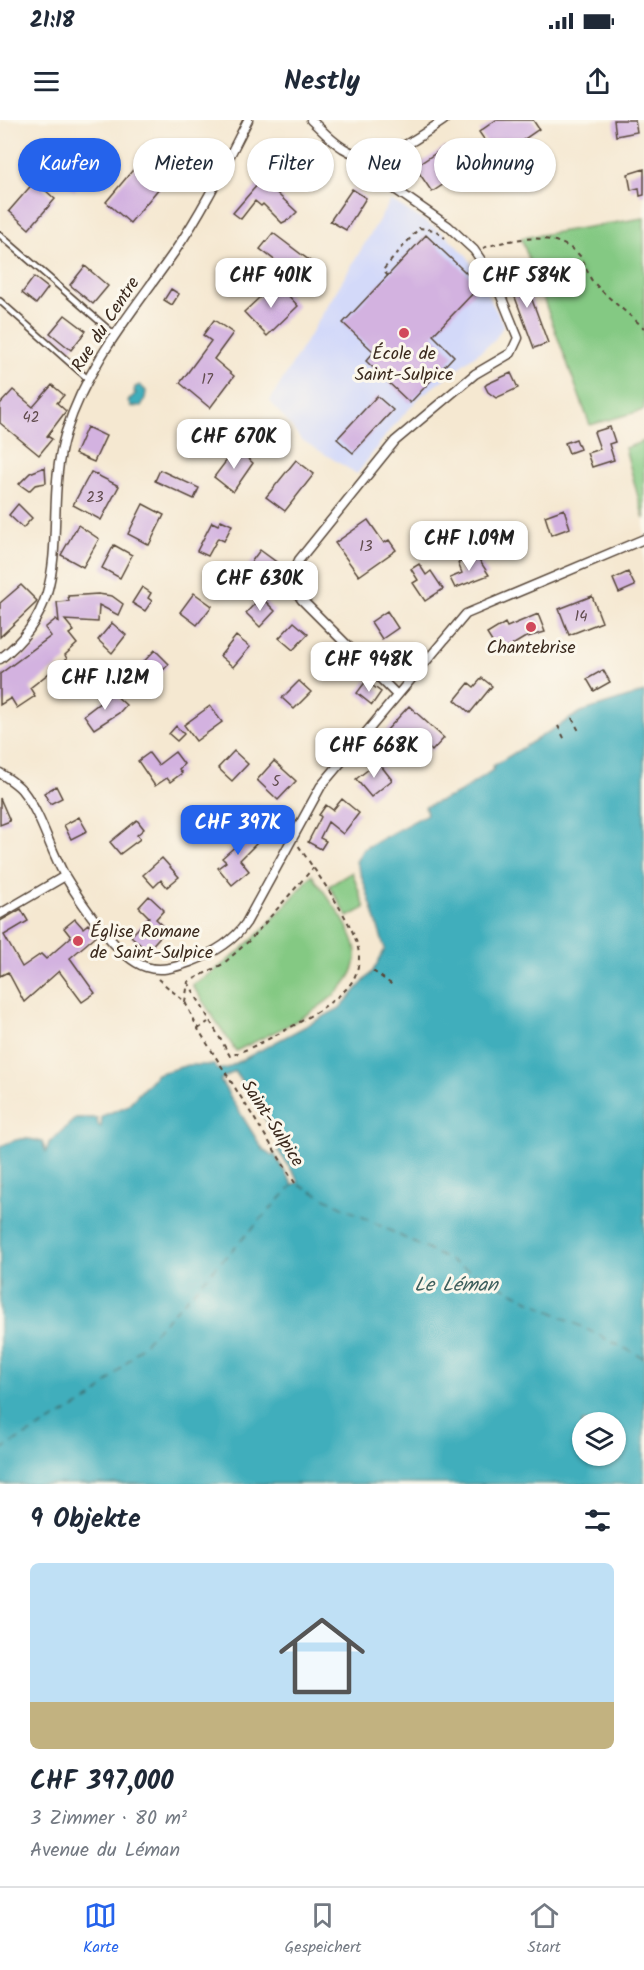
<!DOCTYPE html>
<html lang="de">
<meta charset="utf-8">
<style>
:root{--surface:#fff;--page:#f2f2f3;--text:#1f2937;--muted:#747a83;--line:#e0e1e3;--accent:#2563eb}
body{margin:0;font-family:Kalam,sans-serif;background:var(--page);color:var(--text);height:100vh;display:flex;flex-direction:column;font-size:22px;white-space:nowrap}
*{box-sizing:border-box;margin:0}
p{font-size:20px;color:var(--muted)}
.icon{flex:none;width:33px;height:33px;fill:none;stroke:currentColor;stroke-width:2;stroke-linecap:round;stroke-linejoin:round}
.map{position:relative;height:1364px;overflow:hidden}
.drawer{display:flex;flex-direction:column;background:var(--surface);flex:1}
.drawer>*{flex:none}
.top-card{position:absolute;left:18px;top:18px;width:609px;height:54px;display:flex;gap:12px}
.tools{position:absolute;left:572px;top:1292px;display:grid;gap:12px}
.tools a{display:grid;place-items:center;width:54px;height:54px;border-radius:50%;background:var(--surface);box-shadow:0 2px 4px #0004;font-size:30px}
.price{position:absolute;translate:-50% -51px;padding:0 14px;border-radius:12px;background:#fff;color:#222;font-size:20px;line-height:39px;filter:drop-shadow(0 2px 3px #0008)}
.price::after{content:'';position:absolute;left:50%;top:36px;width:18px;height:14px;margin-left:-9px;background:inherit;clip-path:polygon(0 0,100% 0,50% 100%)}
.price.on{background:var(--accent);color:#fff}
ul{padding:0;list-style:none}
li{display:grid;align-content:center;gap:12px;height:318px;padding:0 30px}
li+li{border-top:2px solid var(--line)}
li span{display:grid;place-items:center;height:186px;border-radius:9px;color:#555}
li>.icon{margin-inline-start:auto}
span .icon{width:108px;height:108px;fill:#fffc;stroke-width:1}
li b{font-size:26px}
h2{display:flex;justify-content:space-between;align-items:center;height:72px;padding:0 30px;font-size:26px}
.pill{padding:0 21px;border-radius:27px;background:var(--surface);box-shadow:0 2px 4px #0004;font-size:21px;line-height:54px}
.pill.on{background:var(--accent);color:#fff}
.status{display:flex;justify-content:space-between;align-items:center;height:42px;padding:0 30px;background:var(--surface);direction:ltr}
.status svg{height:16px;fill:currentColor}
header{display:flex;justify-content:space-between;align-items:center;height:78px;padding:0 30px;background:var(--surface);font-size:27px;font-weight:700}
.tab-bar{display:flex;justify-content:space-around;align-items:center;height:84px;border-top:2px solid var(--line);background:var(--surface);font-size:16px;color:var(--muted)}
.tab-bar a{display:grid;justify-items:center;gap:3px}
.tab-bar .on{color:var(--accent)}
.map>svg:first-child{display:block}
.built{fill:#d3d9f9}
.green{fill:#84c983;stroke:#607a50;stroke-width:1.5}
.water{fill:#40aebc;stroke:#3e6c6d;stroke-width:1.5;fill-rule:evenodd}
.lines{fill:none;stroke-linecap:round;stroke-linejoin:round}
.ferry{stroke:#3d5f5d;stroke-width:1.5;stroke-dasharray:8 6;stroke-linecap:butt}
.building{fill:#d3b2e0}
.service-casing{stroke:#574639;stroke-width:8}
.minor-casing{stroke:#574639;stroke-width:11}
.path{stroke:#574639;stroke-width:2;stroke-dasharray:4.5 4.5;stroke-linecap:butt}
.service{stroke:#fff;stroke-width:4.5}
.minor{stroke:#fff;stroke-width:8}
.poi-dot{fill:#d1495b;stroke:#fbf7ec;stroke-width:2}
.labels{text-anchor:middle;stroke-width:6;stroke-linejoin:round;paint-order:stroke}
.number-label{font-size:15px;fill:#614c4e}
.street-label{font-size:18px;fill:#3b2a1e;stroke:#fbf7ec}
.poi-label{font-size:18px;fill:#3b2a1e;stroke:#fbf7ec}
.water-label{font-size:20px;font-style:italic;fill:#3d5f5d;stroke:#fbf7ec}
</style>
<div class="status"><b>21:18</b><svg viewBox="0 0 49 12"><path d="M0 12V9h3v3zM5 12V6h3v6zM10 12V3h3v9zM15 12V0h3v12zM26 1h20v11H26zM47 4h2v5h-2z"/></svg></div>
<header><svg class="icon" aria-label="menu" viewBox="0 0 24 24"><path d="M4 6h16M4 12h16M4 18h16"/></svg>Nestly<svg class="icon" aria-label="share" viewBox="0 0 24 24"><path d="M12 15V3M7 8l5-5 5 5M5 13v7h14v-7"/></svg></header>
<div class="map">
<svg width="644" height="1364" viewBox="0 0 644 1364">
<rect width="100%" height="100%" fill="#fbf7ec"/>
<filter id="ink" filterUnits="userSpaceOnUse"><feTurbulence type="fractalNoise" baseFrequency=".0167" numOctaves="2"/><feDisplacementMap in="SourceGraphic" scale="12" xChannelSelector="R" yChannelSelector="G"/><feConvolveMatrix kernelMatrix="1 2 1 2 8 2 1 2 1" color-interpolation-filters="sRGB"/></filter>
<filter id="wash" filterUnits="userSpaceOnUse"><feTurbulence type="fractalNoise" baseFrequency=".008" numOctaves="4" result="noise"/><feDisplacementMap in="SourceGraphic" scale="24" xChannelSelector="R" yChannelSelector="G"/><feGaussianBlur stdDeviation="1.35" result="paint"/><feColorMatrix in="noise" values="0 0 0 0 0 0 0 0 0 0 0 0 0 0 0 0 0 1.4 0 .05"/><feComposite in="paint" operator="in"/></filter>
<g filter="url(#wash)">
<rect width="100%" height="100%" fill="#f5e8d1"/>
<path class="built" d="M391 80 443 113 467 136 504 205 494 221 420 277 389 311 357 354 302 320 270 281Z"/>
<path class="green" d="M644 98V290L590 305 521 118Z
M644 321V399L625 328Z
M352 752 365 788 348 797 329 766Z
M312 755C326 776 348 801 355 826 368 877 271 912 236 931L192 865C244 834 273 800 312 755Z"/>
<path class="water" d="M140 265 146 271 145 279 141 286 131 287 128 281 136 273 134 272 135 267Z
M644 572V1364H0V1026C19 1019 20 1016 42 1022L46 1032 49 1023 76 998H97L98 1005 101 1007 102 996 127 986 157 954 188 945H214L218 950 227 948 340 888 373 851 385 829C375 799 368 770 356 742L363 729 427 694 425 687 459 673 494 649 493 646 581 592ZM235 951 280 1022 278 1031 299 1061 293 1065 274 1034 272 1036 263 1030 220 960ZM582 1302H615V1335H582Z"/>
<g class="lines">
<path class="ferry" d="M0 1330 94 1277 295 1063 644 1238"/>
</g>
<g id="blocks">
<path class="building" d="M496 0H533L539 9 497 38 479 12Z
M614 0H635L637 12 616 16Z
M308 23 318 46 314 47 316 53 294 60 293 55 290 56 284 37 287 36 285 31Z
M64 27 92 52 74 71 46 46Z
M445 27 462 52 432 72 415 47Z
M187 39 201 52 188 65 174 52Z
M137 45 160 67 130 103 106 82Z
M644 49V75L640 76 639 68 631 70 628 54Z
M264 57 269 61 267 64 297 92 290 99 282 103 263 84 261 86 255 81 241 99 233 93Z
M35 61 55 79 29 109 9 91Z
M352 69 366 78 346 110 330 101Z
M273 113 318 147 305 163 260 129Z
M426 115 480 166 433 215 454 236 410 283 366 241 374 232 343 203Z
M85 146 108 166 93 184 70 165Z
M521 150 548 223 534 228 507 156Z
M34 157 48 168 36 184 22 173Z
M276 162 298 186 267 216 244 192Z
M171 169 179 174 172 185 164 180Z
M65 195 86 211 71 230 50 213Z
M214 200 233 213 214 239 234 256 210 288 180 263 211 221 203 215Z
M511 253 518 268 496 278 488 272 485 266 487 264Z
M52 265 64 275 57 283 66 291 47 316 52 319 39 335 0 303V284L13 270 33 287Z
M377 276 393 290 353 333 337 319Z
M87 307 106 316 94 342 75 334Z
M610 307 615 322 609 324 614 340 592 347 587 333 600 329 594 312Z
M576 319 580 329 569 333 565 323Z
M236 328 253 343 233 372 214 357Z
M296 340 314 354 285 391 266 377Z
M45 347 46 363 35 365 29 371 19 364 30 353Z
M160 350 199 368 194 379 155 361Z
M91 352 119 366 101 400 73 385Z
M18 384 32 398 23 408 9 395Z
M143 384 164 395 149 425 128 414Z
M564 389 570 408 551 415 545 396Z
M221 400 232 405 224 421 218 418 208 436 197 431 212 402 218 405Z
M368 400 384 423 389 420 396 430 359 456 335 423Z
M78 405 99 419 83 447 61 435Z
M114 425 132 435 120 458 102 448Z
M260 430 279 444 262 465 252 457 256 452 248 446Z
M476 435 489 455 455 468 450 458 462 453 458 443Z
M419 444 426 455 431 451 443 469 425 481 413 463 418 460 411 449Z
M628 452 635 466 619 473 613 459Z
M21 465 37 481 36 483 0 517V483Z
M142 467 151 473 148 478 152 481 145 491 132 483Z
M194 473 212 486 197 505 180 492Z
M98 474 112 476 123 484 118 495 99 485 98 502 65 500 74 511 69 514 77 524 65 535 67 539 30 568 35 576 17 588 11 578 0 585V554L51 516 45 508 56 499 59 502 57 482 69 481 68 476Z
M592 476 602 502 569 515 559 489Z
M261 477 275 491 260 507 246 493Z
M387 491 398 508 382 519 371 502Z
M538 494 545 512 524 518 499 533 487 514 505 503 507 507Z
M294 502 308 514 293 530 279 518Z
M112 503 126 515 112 533 98 520Z
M236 516 250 527 233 547 220 536Z
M334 529 346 541 331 557 319 545Z
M155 530 169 544 142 572 128 558Z
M603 550 610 562 594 571 587 559Z
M482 558 492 566 470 593 455 580 469 563 474 567Z
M299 561 311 572 294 589 282 578Z
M366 561 381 572 372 585 357 573Z
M113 573 126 585 119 593 94 609 84 595Z
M210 586 222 602 196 621 184 605Z
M409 586 444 618 432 631 417 617 405 629 386 611Z
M176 606 184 614 177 621 169 614Z
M234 631 248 644 232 661 218 648Z
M175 632 184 644 179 649 182 653 170 662 167 658 155 666 138 641 149 633 158 645Z
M274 641 296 661 278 680 257 660Z
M378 642 392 660 371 677 356 659Z
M56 666 62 678 50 684 44 673Z
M0 678 10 701 0 705Z
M342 679 359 693 343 714 328 702 320 718 326 721 321 729 308 722 321 697 319 695 326 685 333 690Z
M79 697 87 711 71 719 64 705Z
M137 700 144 709 137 715 140 719 120 734 110 722Z
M243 705 259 721 240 740 249 751 232 765 218 748 226 742 222 738 238 724 232 717Z
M162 738 179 757 167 767 161 760 154 767 143 755Z
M149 776 164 790 156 799 167 809 147 831 131 816 149 797 139 787Z
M21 789 28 801 4 815 22 847 41 834 46 839 71 817 64 808 75 799 83 808 88 804 97 815 70 838 95 873 82 882 59 851 24 882 8 852 0 856V801Z"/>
</g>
</g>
<g filter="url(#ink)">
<use href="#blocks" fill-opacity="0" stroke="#574639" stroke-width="1.5"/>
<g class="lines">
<defs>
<path id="service" d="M0 115 114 214
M0 181 88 259"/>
<path id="minor" d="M311 0C321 9 331 21 343 28 379 51 415 19 444 0
M373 37 379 55 389 65 448 106 474 130 494 159 518 218 511 233 475 254 395 321 299 440C292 456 291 466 302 480L397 575
M0 539C81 478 40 395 66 312 88 242 134 190 175 131 204 89 225 45 248 0
M0 653C7 658 16 663 22 670 42 695 49 728 65 756 80 781 117 838 146 847 161 852 176 847 190 842 212 834 233 822 246 803L321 666 466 494 644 419
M0 794 65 756"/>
</defs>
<use href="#service" class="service-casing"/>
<use href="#minor" class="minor-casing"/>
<path class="path" d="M483 128C513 118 556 110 580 136 587 144 587 157 595 164 610 180 628 193 644 208
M388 156 383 150 419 108 435 110 445 118
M572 598 579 611
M558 606 566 622
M373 851 394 866
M158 859 185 882 198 909 295 1063
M188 862 230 936C259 926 329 889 348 867 357 857 361 841 358 828 353 801 314 750 298 725
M185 882 188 862 223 844 250 820 313 748
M198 909 208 902"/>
<use href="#service" class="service"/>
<use href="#minor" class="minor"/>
</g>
</g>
<g class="poi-dot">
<circle cx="404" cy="213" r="6"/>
<circle cx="531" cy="507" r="6"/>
<circle cx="78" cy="821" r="6"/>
</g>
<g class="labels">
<g class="number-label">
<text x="207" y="264">17</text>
<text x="31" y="302">42</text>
<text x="95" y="382">23</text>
<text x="366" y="431">13</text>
<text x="581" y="501">14</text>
<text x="276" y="666">5</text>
</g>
<g class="street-label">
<text transform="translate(105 204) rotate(-57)" y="6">Rue du Centre</text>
<text transform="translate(273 1003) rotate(57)" y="6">Saint-Sulpice</text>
</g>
<g class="poi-label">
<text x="404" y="239">École de<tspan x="404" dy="21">Saint-Sulpice</tspan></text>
<text x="531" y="533">Chantebrise</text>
<text x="90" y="817" text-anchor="start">Église Romane<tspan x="90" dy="21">de Saint-Sulpice</tspan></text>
</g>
<g class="water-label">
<text x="456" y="1171">Le Léman</text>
</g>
</g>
</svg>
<div class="tools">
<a><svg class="icon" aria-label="layers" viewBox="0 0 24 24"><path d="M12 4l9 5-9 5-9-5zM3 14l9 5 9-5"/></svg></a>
</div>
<b class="price" style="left:271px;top:189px">CHF 401K</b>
<b class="price" style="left:527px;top:189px">CHF 584K</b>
<b class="price" style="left:234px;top:350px">CHF 670K</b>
<b class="price" style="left:469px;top:452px">CHF 1.09M</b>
<b class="price" style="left:260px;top:492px">CHF 630K</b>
<b class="price" style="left:369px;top:573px">CHF 948K</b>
<b class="price" style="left:105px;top:591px">CHF 1.12M</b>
<b class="price" style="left:374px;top:659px">CHF 668K</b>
<b class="price on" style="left:238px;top:736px">CHF 397K</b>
<div class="top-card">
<a class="pill on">Kaufen</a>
<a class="pill">Mieten</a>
<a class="pill">Filter</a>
<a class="pill">Neu</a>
<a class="pill">Wohnung</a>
</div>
</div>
<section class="drawer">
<h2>9 Objekte<svg class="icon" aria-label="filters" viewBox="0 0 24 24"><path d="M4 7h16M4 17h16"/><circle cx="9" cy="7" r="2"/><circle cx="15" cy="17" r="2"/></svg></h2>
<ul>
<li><span style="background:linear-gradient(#bfe0f5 75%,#c2b280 0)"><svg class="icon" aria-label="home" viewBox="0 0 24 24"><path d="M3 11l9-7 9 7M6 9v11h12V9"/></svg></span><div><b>CHF 397,000</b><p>3 Zimmer · 80 m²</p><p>Avenue du Léman</p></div></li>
</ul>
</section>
<nav class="tab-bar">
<a class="on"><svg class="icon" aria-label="map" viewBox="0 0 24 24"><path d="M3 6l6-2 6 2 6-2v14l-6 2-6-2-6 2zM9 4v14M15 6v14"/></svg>Karte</a>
<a><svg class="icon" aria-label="saved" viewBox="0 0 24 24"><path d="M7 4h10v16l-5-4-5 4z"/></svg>Gespeichert</a>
<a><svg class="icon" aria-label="home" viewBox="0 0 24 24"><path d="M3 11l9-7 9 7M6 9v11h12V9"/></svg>Start</a>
</nav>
